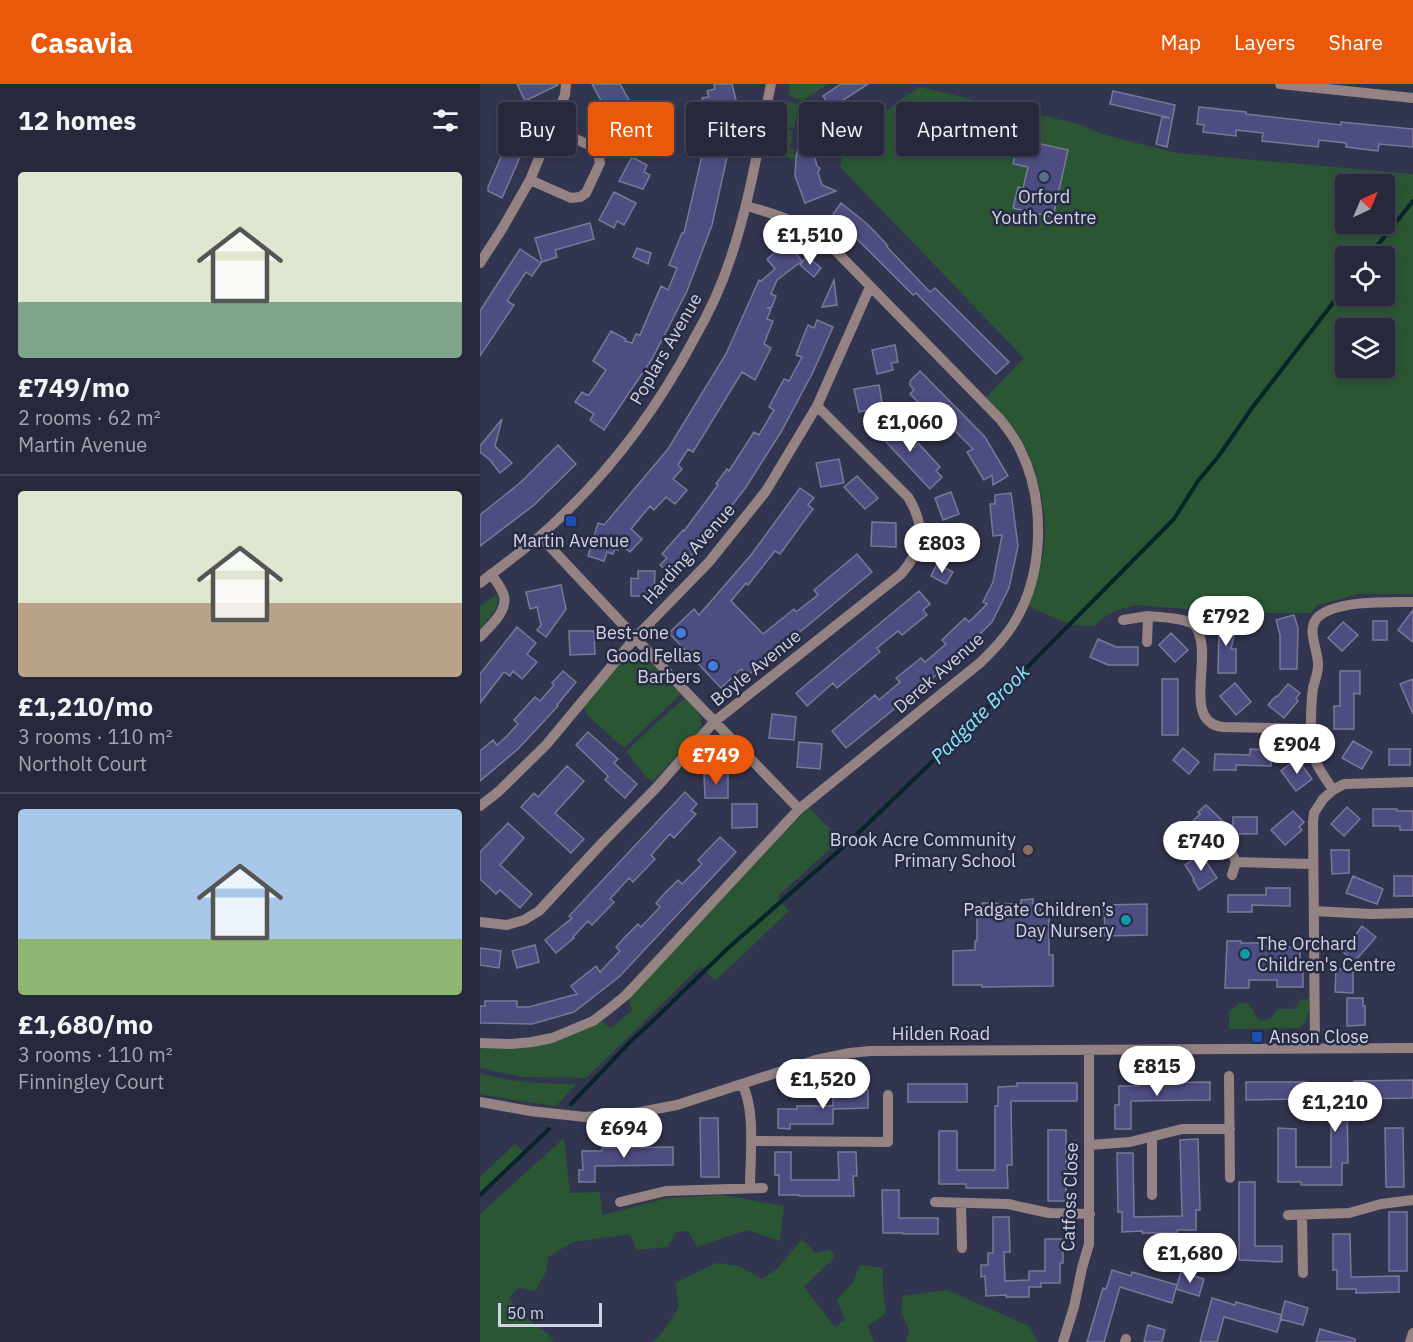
<!DOCTYPE html>
<meta charset="utf-8">
<style>
:root{--surface:#26283b;--page:#2e3042;--text:#f1f3f6;--muted:#a4a6af;--line:#424455;--accent:#ea580c}
body{margin:0;font-family:"IBM Plex Sans",sans-serif;background:var(--page);color:var(--text);height:100vh;display:flex;flex-direction:column;font-size:22px;white-space:nowrap}
*{box-sizing:border-box;margin:0}
p{font-size:20px;color:var(--muted)}
.icon{flex:none;width:33px;height:33px;fill:none;stroke:currentColor;stroke-width:2;stroke-linecap:round;stroke-linejoin:round}
.map{position:relative;flex:1;overflow:hidden}
.sheet{display:flex;flex-direction:column;background:var(--surface);width:480px}
.sheet>*{flex:none}
.hud{position:absolute;left:18px;top:18px;width:570px;height:54px;display:flex;gap:12px}
.needle{width:39px;rotate:44deg}
.buttons{position:absolute;left:855px;top:90px;display:grid;gap:12px}
.buttons a{display:grid;place-items:center;width:60px;height:60px;border-radius:6px;background:var(--surface);box-shadow:0 3px 9px #0003,0 0 0 2px var(--line);font-size:30px}
.scale{position:absolute;left:18px;bottom:15px;width:104px;box-sizing:border-box;padding-left:6px;border:3px solid #d1d4e4;border-top:0;font-size:16px;line-height:21px;white-space:nowrap;color:#d1d4e4;-webkit-text-stroke:4px #282b44;paint-order:stroke}
.price{position:absolute;translate:-50% -51px;padding:0 14px;border-radius:21px;background:#fff;color:#222;font-size:20px;line-height:39px;filter:drop-shadow(0 2px 3px #0008)}
.price::after{content:'';position:absolute;left:50%;top:36px;width:18px;height:14px;margin-left:-9px;background:inherit;clip-path:polygon(0 0,100% 0,50% 100%)}
.price.on{background:var(--accent);color:#fff}
ul{padding:0;list-style:none}
li{display:grid;align-content:center;gap:12px;height:318px;padding:0 18px}
li+li{border-top:2px solid var(--line)}
li span{display:grid;place-items:center;height:186px;border-radius:6px;color:#555}
li>.icon{margin-inline-start:auto}
span .icon{width:108px;height:108px;fill:#fffc;stroke-width:1}
li b{font-size:26px}
h2{display:flex;justify-content:space-between;align-items:center;height:72px;padding:0 18px;font-size:26px}
.pill{padding:0 21px;border-radius:6px;background:var(--surface);box-shadow:0 3px 9px #0003,0 0 0 2px var(--line);font-size:21px;line-height:54px}
.pill.on{background:var(--accent);color:#fff}
header{display:flex;align-items:center;gap:36px;box-sizing:border-box;height:84px;padding:0 30px;background:var(--accent);color:#fff}
header strong{font-size:28px}
nav{display:flex;gap:33px;margin-inline-start:auto;font-size:21px}
main{display:flex;flex:1;min-height:0}
.map>svg:first-child{display:block}
.green{fill:#2a5634;fill-rule:evenodd}
.lines{fill:none;stroke-linecap:round;stroke-linejoin:round}
.stream{stroke:#072429;stroke-width:4}
.building{fill:#4e4d82;stroke:#787997;stroke-width:1.5}
.minor{stroke:#948382;stroke-width:10}
.service-dot{fill:#5c6f8a;stroke:#282b44;stroke-width:2}
.transit-dot{fill:#1a4fb4;stroke:#282b44;stroke-width:2}
.shop-dot{fill:#3f7fe0;stroke:#282b44;stroke-width:2}
.education-dot{fill:#8d6e63;stroke:#282b44;stroke-width:2}
.culture-dot{fill:#0f9aa8;stroke:#282b44;stroke-width:2}
.labels{text-anchor:middle;stroke-width:5;stroke-linejoin:round;paint-order:stroke}
.poi-label{font-size:18px;fill:#d1d4e4;stroke:#282b44;text-anchor:end}
.street-label{font-size:18px;fill:#d1d4e4;stroke:#282b44}
.water-label{font-size:20px;font-style:italic;fill:#88e7f9;stroke:#282b44}
</style>
<header>
<strong>Casavia</strong>
<nav><a>Map</a><a>Layers</a><a>Share</a></nav>
</header>
<main>
<section class="sheet">
<h2>12 homes<svg class="icon" aria-label="filters" viewBox="0 0 24 24"><path d="M4 7h16M4 17h16"/><circle cx="9" cy="7" r="2"/><circle cx="15" cy="17" r="2"/></svg></h2>
<ul>
<li><span style="background:linear-gradient(#dfe7d0 70%,#7fa58c 0)"><svg class="icon" aria-label="home" viewBox="0 0 24 24"><path d="M3 11l9-7 9 7M6 9v11h12V9"/></svg></span><div><b>£749/mo</b><p>2 rooms · 62 m²</p><p>Martin Avenue</p></div></li>
<li><span style="background:linear-gradient(#dfe7d0 60%,#b9a48a 0)"><svg class="icon" aria-label="home" viewBox="0 0 24 24"><path d="M3 11l9-7 9 7M6 9v11h12V9"/></svg></span><div><b>£1,210/mo</b><p>3 rooms · 110 m²</p><p>Northolt Court</p></div></li>
<li><span style="background:linear-gradient(#a9c7e8 70%,#8fb573 0)"><svg class="icon" aria-label="home" viewBox="0 0 24 24"><path d="M3 11l9-7 9 7M6 9v11h12V9"/></svg></span><div><b>£1,680/mo</b><p>3 rooms · 110 m²</p><p>Finningley Court</p></div></li>
</ul>
</section>
<div class="map">
<svg width="933" height="1258" viewBox="0 0 933 1258">
<rect width="100%" height="100%" fill="#32354f"/>
<path class="green" d="M310 0H348L323 17 310 12 308 9Z
M439 3 599 40 622 50 696 69 933 90V510H879L838 521 830 529H758L656 521 635 527 624 533 614 542 591 541 548 522C554 503 561 484 564 464 568 430 559 390 544 360 535 343 519 326 506 313L544 274 360 83 367 55ZM866 100H904V140H866ZM866 172H904V212H866ZM866 244H904V284H866Z
M307 17 319 20 314 44 302 41Z
M301 44 313 47 310 64 314 66 313 69 316 70 315 75 295 71Z
M17 510C22 523 8 535 0 545V522Z
M153 570 160 571 166 574 201 610 144 664 107 631 104 623 140 577 144 574Z
M204 614C216 626 228 633 217 650L173 697 166 693 146 667Z
M329 723 360 756 297 813 309 827 235 897 221 882 106 994 43 993 0 984V963C40 967 87 959 121 936L130 944 152 927 149 914Z
M830 915C829 928 829 934 820 944L749 945V928L759 919 769 920 779 937 790 935 797 925H815L820 916Z
M0 989C35 999 60 1000 96 1000L76 1022 34 1016 0 1010Z
M84 1054 90 1109 120 1108 122 1131 188 1114 243 1111 304 1122 300 1157 267 1146 217 1163 208 1147 196 1148 188 1163 156 1166 150 1150 93 1158 68 1173 67 1186 55 1207 38 1204 29 1214 40 1229 72 1254 73 1258H0V1130Z
M35 1060 43 1068 0 1111V1093Z
M322 1155 336 1169 350 1165 355 1173 324 1203 355 1243 365 1236 357 1216 373 1198 380 1181 403 1184V1206L406 1229 388 1242 394 1258H172L183 1248 199 1223 195 1199 236 1179 259 1182 282 1195 296 1186Z
M467 1206 549 1242 558 1258H426L429 1246 421 1228 423 1212Z"/>
<g class="lines">
<path class="stream" d="M889 172 933 117
M91 1020 151 957 177 933 247 865 370 757 489 642 694 435 718 397 738 373 772 324 866 202
M0 1111 69 1045"/>
</g>
<path class="building" d="M37 0H78V1L45 17Z
M112 0H140L150 18 143 22 163 58 148 66Z
M234 0H252L257 20 225 27 222 14 229 13 227 7 235 5Z
M361 0H388L351 24 343 12Z
M633 7 695 21 687 63 676 60 682 33 690 34 630 20Z
M719 23 766 28V30L861 41V38L933 45V63L899 60 898 67 866 63V59L839 56 838 63 782 57 783 49 756 46V52L723 48 724 41 717 40Z
M325 30 339 33 333 66 337 82 340 84 338 89 342 101 356 107 325 119 315 92 316 74Z
M230 31 255 37 232 141 207 207 172 275 124 346 110 336 114 330 95 318 102 308 107 311H109L126 286 113 277 131 247 146 255 145 257 152 259 156 250 160 251 181 202 188 206 197 184 189 181 202 149H204L228 46H227Z
M39 32 55 39 22 114 8 107V103Z
M539 55 588 66 573 133 533 124 538 103 543 104 548 83 533 80Z
M152 73 167 81 164 88 170 91 163 105 139 97Z
M134 108 156 119 144 141 137 137 134 144 119 136Z
M361 119 386 139 397 150 408 162 407 163 450 208 455 204 529 278 516 290 436 209 433 211 372 150 351 133Z
M110 139 114 155 75 166 77 173 62 178 55 154Z
M307 159 322 177 297 196 291 210 296 212 292 223 287 224 291 225 287 235 293 237 284 260 291 264 275 296 262 288 213 368 208 365 198 381 202 385 193 395 207 406 195 420 186 413 174 426 170 422 151 445 162 455 150 468 140 460 138 466 135 465 133 470 127 468 124 477 108 472 118 439 124 441 188 365 246 270 279 196 281 197 295 185 287 175Z
M157 164 171 169 168 180 153 173Z
M40 165 61 179 52 192 46 188 27 217 34 221 0 272V227Z
M327 172 341 184 334 193 320 181Z
M354 196 357 221 342 223Z
M337 236 353 243 333 288 301 348 266 403 234 445 193 492 180 481 187 474 182 470 203 446 204 447 230 412 238 401 236 400 247 385 249 387 274 348 279 351 294 326 289 323 304 295 309 297 322 273 316 271 328 241 334 244Z
M415 261 418 278 411 279 413 286 397 290 392 266Z
M440 287 505 353 528 392 513 401 512 391 504 396 487 368 493 365 474 346 470 350 430 310 434 306 430 301V297Z
M399 301 403 324 379 328 374 305Z
M405 333 407 341 410 338 435 363 438 359 460 383 456 387 462 393 450 405 393 344Z
M22 335 15 362 32 379 20 389 10 376 0 368V362Z
M78 361 96 380 54 421 0 462V431L41 398Z
M359 375 364 399 341 403 336 379Z
M377 392 398 414 385 425 364 403Z
M320 404 334 414 328 421 333 425 300 470 295 467 268 501 266 499 251 517 283 550 314 525 316 528 338 511 334 506 377 470 392 488 267 592 261 585 241 604 189 549 214 525 219 531 271 471Z
M471 408 479 430 463 436 455 414Z
M531 409 538 462 529 504 512 538 471 579 366 664 352 647 395 611 399 616 420 598 416 594 441 574 445 578 466 560 462 556 485 534 489 538 507 520 503 518 513 498 522 451 513 452 510 420H515V411Z
M392 438 416 439V463L391 462Z
M463 446 481 448 478 471 461 469Z
M457 480 473 488 466 500 451 492Z
M158 487H175L174 512H151V494L158 495Z
M81 501 86 525 66 553 57 546 61 541 57 523 50 525 46 508Z
M439 507 450 520 443 526 447 531 422 551 418 547 397 564 400 568 357 604 353 599 327 622 316 609Z
M933 526V558L918 546Z
M814 531 818 544 817 585H800V551L796 536Z
M738 535 757 539 751 565H756V589H738L739 548 735 547Z
M893 537H907V556H893Z
M863 538 878 551 862 567 848 554Z
M37 543 56 559 47 570 57 578 42 595 33 587 30 592 24 588 0 619V590Z
M89 547H114L115 570 90 571Z
M691 549 708 566 695 578 679 561Z
M618 555 636 563H658V581H628L610 573Z
M83 587 96 598 77 621 78 622 38 665 0 697V667L13 656 17 661 27 652 38 640 34 636 55 613 60 617 74 601 72 599Z
M860 587H880V610L874 609V645H854V622H860Z
M682 595H698V651H682Z
M933 595V630L920 600Z
M755 599 771 618 756 631 740 612Z
M808 600 820 609 816 614 818 617 804 634 788 621 796 612 797 613Z
M292 630 316 633 314 656 289 654Z
M108 648 138 675 134 679 157 700 145 714 125 696 128 692 96 661Z
M873 657 892 668 882 685 862 674Z
M319 658 342 660 340 685 317 683Z
M703 664 719 678 709 690 693 676Z
M770 665 791 666V682L756 681V686H734L735 670 770 671Z
M909 665H930V681H909Z
M817 674 832 695 816 707 801 687Z
M87 682 104 697 75 729 104 755 91 769 41 723 54 709 58 713Z
M248 689V714H225L224 690Z
M205 708 217 720 211 727 216 730 194 754 190 750 171 771 175 775 153 798 149 794 130 815 134 818 112 841 108 837 93 853 94 854 76 869 65 856 92 834 89 832Z
M252 720H277V743L252 744Z
M726 721 742 736 718 761 703 747 720 730 718 728Z
M867 723 880 735 864 752 851 740Z
M893 725H917V727H933V746H920V742H893Z
M813 727 824 738 819 743 822 746 805 761 791 746Z
M753 733H777V750H753Z
M28 739 44 754 20 781 52 810 40 824 20 806 16 810 0 795V768Z
M240 753 256 768 139 893 94 928 52 940 0 939V922H5V917H37V923H49L97 910 91 902 116 882 120 888 140 867 136 863 144 854 158 840 161 843 180 823 176 819 184 810 198 796 202 800 222 780 218 776Z
M851 766H869V789L852 790Z
M721 770 737 794 719 806 713 796 714 795 705 781Z
M873 792 903 805 897 820 866 809Z
M914 792H933V812H914Z
M786 804H810V822L772 821V828H748V811H786Z
M553 815V820H561V827H569V871H573V902L502 903V901H473V867L495 866V857H497V826H502V819L541 820V816Z
M667 820V851L625 852 624 821Z
M882 842 896 853 875 877 863 868Z
M747 857H761V859H782V862L820 863V887H823V903H797V896H769V904H745Z
M55 861 59 878 37 884 32 867Z
M0 864 21 867 19 884 0 881Z
M856 885H873V909L855 908Z
M867 914H883V922H885V941L867 942Z
M933 996V1014L867 1015 868 1079H862V1101H821V1098H798V1044L816 1045V1083H851V1020H855V1000H874V997Z
M730 998V1016L651 1017V1045H635V1021H639V1002H659V999Z
M766 998H825V1015L766 1016Z
M537 999H597V1017H531L532 1081H527L528 1104H486V1100H459V1047H477V1086H515V1022H518V1003L537 1002Z
M428 1000H487V1018H428Z
M388 1006V1024L353 1025V1040H310V1045L298 1044V1025H317V1022H353V1007Z
M220 1034H238L239 1093H221Z
M905 1044H923L924 1103H906Z
M568 1046H586V1117H568Z
M718 1055 720 1126H716V1146H697V1149H662V1147L642 1148V1128H638L637 1069H653L654 1133 702 1132 700 1056Z
M193 1063V1081L115 1082V1098H99V1086H103L102 1067H122V1064Z
M295 1068H311V1096H359L358 1068H376L377 1092H373L374 1112H319V1111H299V1091H295Z
M759 1098H775V1162H802V1178L759 1176Z
M402 1106H419V1134H458V1150H423V1149H403Z
M909 1128H927V1187H909Z
M513 1133H529L530 1168H524L525 1197 549 1196V1187H565V1155H583V1179H580V1199H561V1203H549V1213H526V1211L506 1212 505 1192 501 1193V1181H508V1169H513Z
M853 1150H870L871 1193 919 1192V1208L876 1209V1205H857V1186H853Z
M632 1186 651 1192 652 1188 697 1201 692 1219 640 1203 624 1258H607L623 1204 626 1205Z
M701 1188 724 1195 719 1212 696 1205Z
M732 1214 755 1221 756 1218 802 1231 797 1248 744 1233 737 1258H720Z
M805 1217 828 1224 823 1241 800 1235Z
M668 1241 685 1246 682 1258H664Z
M840 1245 875 1255V1258H836Z"/>
<g class="lines">
<path class="minor" d="M800 0 933 14
M50 96 91 114 100 113 106 109 120 79 118 69 111 62 72 44
M0 179 22 145 50 96 85 11 86 0
M60 452 207 609 319 725
M0 499C24 480 49 463 71 442 129 389 177 325 214 255 229 229 242 201 251 173 270 116 279 58 291 0
M668 532C680 533 705 534 714 541 717 544 719 549 720 553 729 581 704 639 743 643L832 645
M643 536 668 532 667 558
M0 553C9 543 28 527 24 512 22 504 16 497 11 490
M853 706C845 693 833 679 832 664 830 650 831 619 833 604 835 596 838 589 838 582 839 566 825 546 838 533 856 516 909 518 933 518
M0 722 18 708 66 661 155 554 229 478 286 407 337 322 390 203
M751 767 756 778 752 791
M756 778 833 780
M834 827 891 830 933 829
M0 838 27 841 44 836 59 827 123 758 177 703 234 638 421 490C443 465 446 442 428 413L337 322
M0 959 31 960 52 958 72 954 113 937 129 925 146 911 163 893 319 725 501 578C513 566 525 554 534 539 564 490 566 417 540 365 535 354 527 344 520 335L348 159C323 139 297 130 266 122
M835 964 833 738 834 729 843 715 853 706 864 700 933 698
M749 992 750 1094
M262 1000C276 1026 270 1073 270 1104
M0 1018 50 1027 105 1033 155 1029 197 1021 336 976 370 969 390 967 933 964
M271 1057 408 1058V1011
M609 1061 650 1058 702 1045H750
M672 1111V1053
M140 1118 186 1107 283 1104
M455 1118 528 1120 569 1129 610 1130
M481 1119 482 1164
M808 1131 869 1129 901 1120 933 1116
M822 1131 823 1189
M583 1258 594 1223 602 1184 609 1160V966
M645 1258 646 1255
M930 1258 933 1249"/>
</g>
<circle class="service-dot" cx="564" cy="93" r="6"/>
<g class="transit-dot">
<rect x="85" y="431" width="12" height="12" rx="3"/>
<rect x="771" y="947" width="12" height="12" rx="3"/>
</g>
<g class="shop-dot">
<circle cx="201" cy="549" r="6"/>
<circle cx="233" cy="582" r="6"/>
</g>
<circle class="education-dot" cx="548" cy="766" r="6"/>
<g class="culture-dot">
<circle cx="646" cy="836" r="6"/>
<circle cx="765" cy="870" r="6"/>
</g>
<g class="labels">
<g class="poi-label">
<text x="564" y="119" text-anchor="middle">Orford<tspan x="564" dy="21">Youth Centre</tspan></text>
<text x="91" y="463" text-anchor="middle">Martin Avenue</text>
<text x="189" y="555">Best-one</text>
<text x="221" y="578">Good Fellas<tspan x="221" dy="21">Barbers</tspan></text>
<text x="536" y="762">Brook Acre Community<tspan x="536" dy="21">Primary School</tspan></text>
<text x="634" y="832">Padgate Children’s<tspan x="634" dy="21">Day Nursery</tspan></text>
<text x="777" y="866" text-anchor="start">The Orchard<tspan x="777" dy="21">Children's Centre</tspan></text>
<text x="789" y="959" text-anchor="start">Anson Close</text>
</g>
<g class="street-label">
<text transform="translate(186 265) rotate(-60)" y="6">Poplars Avenue</text>
<text transform="translate(209 470) rotate(-48)" y="6">Harding Avenue</text>
<text transform="translate(276 584) rotate(-39)" y="6">Boyle Avenue</text>
<text transform="translate(459 589) rotate(-41)" y="6">Derek Avenue</text>
<text x="461" y="956">Hilden Road</text>
<text transform="translate(590 1113) rotate(-88)" y="6">Catfoss Close</text>
</g>
<g class="water-label">
<text transform="translate(500 630) rotate(-45)" y="7">Padgate Brook</text>
</g>
</g>
</svg>
<div class="buttons">
<a><svg class="needle" viewBox="-14 -14 28 28"><path d="M0-13l5 13h-10z" fill="#e53935"/><path d="M0 13l5-13h-10z" fill="#a4a6af"/></svg></a>
<a><svg class="icon" aria-label="locate" viewBox="0 0 24 24"><circle cx="12" cy="12" r="6"/><path d="M12 2v4M12 18v4M2 12h4M18 12h4"/></svg></a>
<a><svg class="icon" aria-label="layers" viewBox="0 0 24 24"><path d="M12 4l9 5-9 5-9-5zM3 14l9 5 9-5"/></svg></a>
</div>
<div class="scale">50 m</div>
<b class="price" style="left:330px;top:182px">£1,510</b>
<b class="price" style="left:430px;top:369px">£1,060</b>
<b class="price" style="left:462px;top:490px">£803</b>
<b class="price" style="left:746px;top:563px">£792</b>
<b class="price" style="left:817px;top:691px">£904</b>
<b class="price on" style="left:236px;top:702px">£749</b>
<b class="price" style="left:721px;top:788px">£740</b>
<b class="price" style="left:677px;top:1013px">£815</b>
<b class="price" style="left:343px;top:1026px">£1,520</b>
<b class="price" style="left:855px;top:1049px">£1,210</b>
<b class="price" style="left:144px;top:1075px">£694</b>
<b class="price" style="left:710px;top:1200px">£1,680</b>
<div class="hud">
<a class="pill">Buy</a>
<a class="pill on">Rent</a>
<a class="pill">Filters</a>
<a class="pill">New</a>
<a class="pill">Apartment</a>
</div>
</div>
</main>
